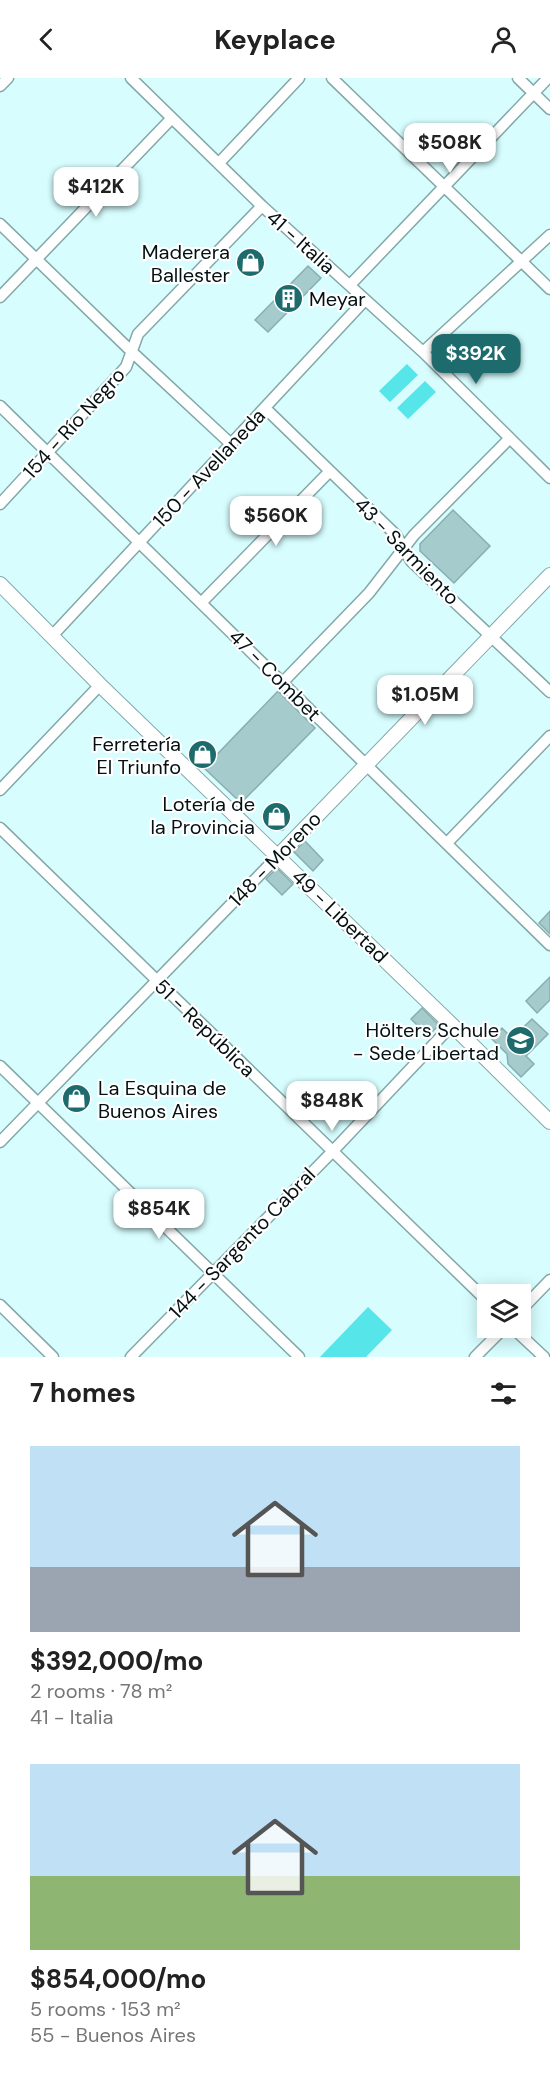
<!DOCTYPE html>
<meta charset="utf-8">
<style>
:root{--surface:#fff;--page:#f6f6f6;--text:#222;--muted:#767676;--accent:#1e6b6d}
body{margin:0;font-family:"DM Sans",sans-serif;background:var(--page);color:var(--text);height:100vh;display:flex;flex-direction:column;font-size:22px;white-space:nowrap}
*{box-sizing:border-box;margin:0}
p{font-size:20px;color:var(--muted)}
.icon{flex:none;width:33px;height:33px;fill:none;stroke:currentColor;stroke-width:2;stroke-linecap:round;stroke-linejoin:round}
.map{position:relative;height:1279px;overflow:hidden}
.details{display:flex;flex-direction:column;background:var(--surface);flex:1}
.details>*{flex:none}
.buttons{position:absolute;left:477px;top:1206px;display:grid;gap:12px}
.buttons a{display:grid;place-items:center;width:54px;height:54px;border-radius:0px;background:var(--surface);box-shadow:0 3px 15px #0003;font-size:30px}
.price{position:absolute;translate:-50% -51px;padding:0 14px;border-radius:12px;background:#fff;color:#222;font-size:20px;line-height:39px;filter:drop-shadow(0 2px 3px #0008)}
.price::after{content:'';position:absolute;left:50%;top:36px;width:18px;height:14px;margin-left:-9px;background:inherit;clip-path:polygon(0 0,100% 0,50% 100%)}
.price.current{background:var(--accent);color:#fff}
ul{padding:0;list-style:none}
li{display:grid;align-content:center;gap:12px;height:318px;padding:0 30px}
li span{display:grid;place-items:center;height:186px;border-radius:0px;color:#555}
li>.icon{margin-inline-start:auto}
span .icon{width:108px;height:108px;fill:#fffc;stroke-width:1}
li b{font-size:26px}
h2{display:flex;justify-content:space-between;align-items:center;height:72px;padding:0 30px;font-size:26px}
header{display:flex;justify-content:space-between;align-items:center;height:78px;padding:0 30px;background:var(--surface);font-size:27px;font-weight:700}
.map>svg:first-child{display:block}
.green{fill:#56e5e9}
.building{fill:#a6cbcc;stroke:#8aaeaf;stroke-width:1.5}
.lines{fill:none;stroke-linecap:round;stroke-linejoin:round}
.minor-casing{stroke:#83a8a8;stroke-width:13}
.tertiary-casing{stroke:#83a8a8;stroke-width:16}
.minor{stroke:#fff;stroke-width:10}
.tertiary{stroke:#fff;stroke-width:14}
.labels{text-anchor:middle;stroke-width:4.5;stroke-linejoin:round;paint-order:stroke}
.street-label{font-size:20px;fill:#041112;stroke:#fff}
.poi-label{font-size:20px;fill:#041112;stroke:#fff;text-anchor:end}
</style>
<header><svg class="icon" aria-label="back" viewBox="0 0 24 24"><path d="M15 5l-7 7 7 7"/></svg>Keyplace<svg class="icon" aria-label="person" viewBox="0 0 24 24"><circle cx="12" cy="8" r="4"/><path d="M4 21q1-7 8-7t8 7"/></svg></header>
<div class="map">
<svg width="550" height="1279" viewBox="0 0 550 1279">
<rect width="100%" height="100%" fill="#d7fdfe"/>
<path class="green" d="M407 286 418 297 390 324 379 313Z
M425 303 436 314 408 341 397 330Z
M368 1229 392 1252 366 1279H320Z"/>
<path class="building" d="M308 188 321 200 268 254 255 242Z
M453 432 490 468 454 505 420 473V466Z
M278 613 315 650 241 725 204 690Z
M276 733 289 745 283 752H276L267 743Z
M305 763 323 782 313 793 294 774Z
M277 790 293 806 282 817 266 801Z
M550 833V856L539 845Z
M550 899V922L537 935 526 923Z
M422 930 437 945V949L428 958 411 941Z
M532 941 548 956 526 978 534 986 521 999 508 986 507 976 492 961 502 950 512 960Z"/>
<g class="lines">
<defs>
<path id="minor" d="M131 0 262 128 423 274 550 400
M332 0 550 211
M518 0 550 31
M0 8 8 0
M219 85 299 0
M0 146 131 273 231 366
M350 207 548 0
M0 219 172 40
M423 274 550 157
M0 328 550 867
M265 330 396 457 411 483 550 614
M0 426 126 289 138 256 262 128
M202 524 329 394
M52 558 365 222
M282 605 369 515 414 457 509 361
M0 712 100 607
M0 750 488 1224
M447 765 550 658
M0 988 299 1279
M0 1064 278 778
M0 1227 53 1279
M520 1233 550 1202
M513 1250 544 1279
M131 1279 332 1074 452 947
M475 1279 504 1250"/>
<path id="tertiary" d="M0 506 100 607 452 947 550 1044
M278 778 550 497"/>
</defs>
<use href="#minor" class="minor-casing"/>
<use href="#tertiary" class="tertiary-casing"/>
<use href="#minor" class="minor"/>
<use href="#tertiary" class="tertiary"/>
</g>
<defs>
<symbol id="shop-disc" viewBox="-11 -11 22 22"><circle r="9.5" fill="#1e6b6d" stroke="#fff"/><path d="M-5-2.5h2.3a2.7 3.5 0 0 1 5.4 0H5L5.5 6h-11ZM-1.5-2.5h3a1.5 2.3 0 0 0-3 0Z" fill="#fff"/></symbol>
<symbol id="building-disc" viewBox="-11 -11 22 22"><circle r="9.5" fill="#1e6b6d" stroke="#fff"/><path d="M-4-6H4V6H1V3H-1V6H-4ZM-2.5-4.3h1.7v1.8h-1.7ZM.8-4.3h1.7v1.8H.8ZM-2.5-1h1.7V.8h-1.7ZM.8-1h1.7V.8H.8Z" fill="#fff"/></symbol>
<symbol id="school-disc" viewBox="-11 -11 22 22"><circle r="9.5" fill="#1e6b6d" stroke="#fff"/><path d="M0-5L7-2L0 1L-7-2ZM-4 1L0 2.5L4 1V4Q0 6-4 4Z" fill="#fff"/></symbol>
</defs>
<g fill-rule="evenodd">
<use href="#shop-disc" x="234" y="168" width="33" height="33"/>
<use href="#building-disc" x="272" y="204" width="33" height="33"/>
<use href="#shop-disc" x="186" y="660" width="33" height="33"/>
<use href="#shop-disc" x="260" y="722" width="33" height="33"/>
<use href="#school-disc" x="504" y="946" width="33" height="33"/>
<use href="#shop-disc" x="60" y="1004" width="33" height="33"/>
</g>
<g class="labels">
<g class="street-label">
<text transform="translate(301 164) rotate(42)" y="7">41 - Italia</text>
<text transform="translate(74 345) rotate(-48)" y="7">154 - Río Negro</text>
<text transform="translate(209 390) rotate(-47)" y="7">150 - Avellaneda</text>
<text transform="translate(407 473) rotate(46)" y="7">43 - Sarmiento</text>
<text transform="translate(275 597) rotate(45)" y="7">47 - Combet</text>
<text transform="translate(275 781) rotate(-46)" y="7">148 - Moreno</text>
<text transform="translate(340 838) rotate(44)" y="7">49 - Libertad</text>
<text transform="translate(205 950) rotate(44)" y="7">51 - República</text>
<text transform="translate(242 1165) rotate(-46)" y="7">144 - Sargento Cabral</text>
</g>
<g class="poi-label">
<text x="230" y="181">Maderera<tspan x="230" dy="23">Ballester</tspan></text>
<text x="309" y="228" text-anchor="start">Meyar</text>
<text x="181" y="673">Ferretería<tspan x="181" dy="23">El Triunfo</tspan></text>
<text x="255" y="733">Lotería de<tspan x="255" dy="23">la Provincia</tspan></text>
<text x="499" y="959">Hölters Schule<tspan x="499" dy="23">- Sede Libertad</tspan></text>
<text x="98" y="1017" text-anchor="start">La Esquina de<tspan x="98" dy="23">Buenos Aires</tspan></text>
</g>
</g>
</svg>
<div class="buttons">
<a><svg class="icon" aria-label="layers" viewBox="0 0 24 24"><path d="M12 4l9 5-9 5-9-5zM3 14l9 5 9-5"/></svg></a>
</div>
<b class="price" style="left:450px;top:96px">$508K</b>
<b class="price" style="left:96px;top:140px">$412K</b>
<b class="price current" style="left:476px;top:307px">$392K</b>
<b class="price" style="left:276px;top:469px">$560K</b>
<b class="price" style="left:425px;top:648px">$1.05M</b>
<b class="price" style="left:332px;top:1054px">$848K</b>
<b class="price" style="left:159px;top:1162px">$854K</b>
</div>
<section class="details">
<h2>7 homes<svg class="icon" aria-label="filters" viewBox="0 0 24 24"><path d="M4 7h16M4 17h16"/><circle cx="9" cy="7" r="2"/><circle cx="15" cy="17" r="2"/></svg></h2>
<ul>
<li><span style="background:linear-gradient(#bfe0f5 65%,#9aa5b1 0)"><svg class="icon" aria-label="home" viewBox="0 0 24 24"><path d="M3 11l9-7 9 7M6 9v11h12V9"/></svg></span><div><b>$392,000/mo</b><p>2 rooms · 78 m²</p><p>41 - Italia</p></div></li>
<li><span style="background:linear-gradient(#bfe0f5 60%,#8fb573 0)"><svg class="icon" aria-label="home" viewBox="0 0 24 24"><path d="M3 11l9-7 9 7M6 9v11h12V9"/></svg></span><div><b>$854,000/mo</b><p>5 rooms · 153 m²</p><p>55 - Buenos Aires</p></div></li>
</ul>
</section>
